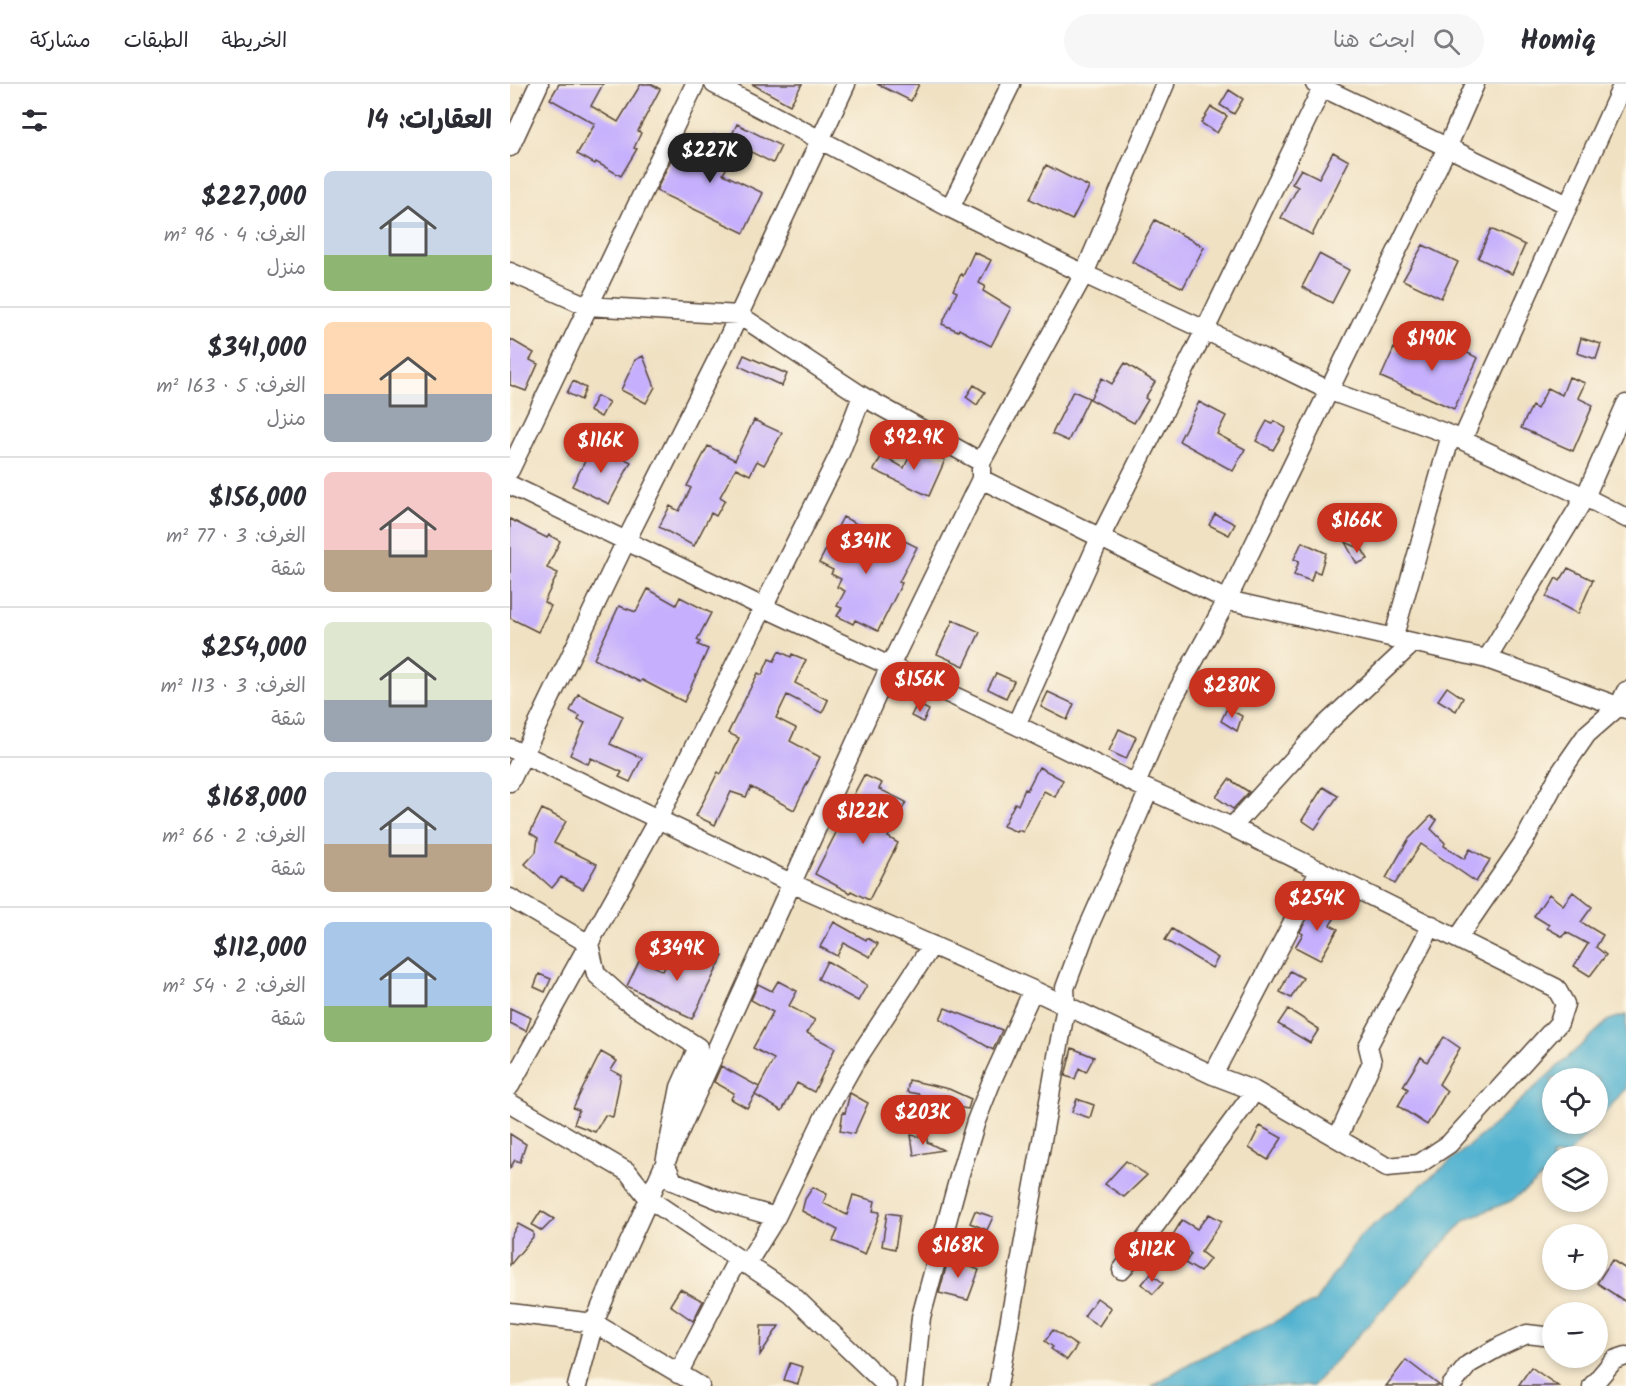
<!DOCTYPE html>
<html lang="ar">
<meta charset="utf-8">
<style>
:root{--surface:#fff;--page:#f7f7f7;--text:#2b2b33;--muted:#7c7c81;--line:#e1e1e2;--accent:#c8321e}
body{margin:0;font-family:Kalam,"Playpen Sans Arabic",sans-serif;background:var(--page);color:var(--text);direction:rtl;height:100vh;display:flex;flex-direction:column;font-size:22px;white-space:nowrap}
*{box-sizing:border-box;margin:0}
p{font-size:20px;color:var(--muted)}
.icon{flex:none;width:33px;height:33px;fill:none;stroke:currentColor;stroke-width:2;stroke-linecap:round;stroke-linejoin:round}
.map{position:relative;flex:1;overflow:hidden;direction:ltr}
.side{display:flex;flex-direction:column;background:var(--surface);width:510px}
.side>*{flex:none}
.controls{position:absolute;left:1032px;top:984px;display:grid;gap:12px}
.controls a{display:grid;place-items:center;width:66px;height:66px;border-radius:50%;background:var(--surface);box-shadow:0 3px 9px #0003;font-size:30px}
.price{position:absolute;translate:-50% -51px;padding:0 14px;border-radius:21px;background:var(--accent);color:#fff;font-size:20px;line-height:39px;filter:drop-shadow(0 2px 3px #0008)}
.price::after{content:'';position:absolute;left:50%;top:36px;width:18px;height:14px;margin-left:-9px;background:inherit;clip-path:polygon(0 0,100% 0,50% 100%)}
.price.selected{background:#222;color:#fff}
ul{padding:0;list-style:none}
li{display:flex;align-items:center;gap:18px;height:150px;padding:0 18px}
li+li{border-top:2px solid var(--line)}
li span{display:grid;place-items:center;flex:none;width:168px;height:120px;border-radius:9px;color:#555}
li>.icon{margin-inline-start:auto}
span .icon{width:72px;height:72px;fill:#fffc;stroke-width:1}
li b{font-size:26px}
h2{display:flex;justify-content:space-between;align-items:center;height:72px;padding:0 18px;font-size:26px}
header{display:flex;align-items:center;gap:36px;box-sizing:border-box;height:84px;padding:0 30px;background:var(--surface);border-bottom:2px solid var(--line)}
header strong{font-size:28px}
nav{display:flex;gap:33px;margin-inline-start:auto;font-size:21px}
.search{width:420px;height:54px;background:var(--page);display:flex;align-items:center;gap:15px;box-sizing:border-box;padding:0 21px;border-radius:33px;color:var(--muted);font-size:22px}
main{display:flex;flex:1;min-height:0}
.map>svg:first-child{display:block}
.water{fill:#51b2d0;stroke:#466e77;stroke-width:1.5}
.building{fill:#c6b0fd}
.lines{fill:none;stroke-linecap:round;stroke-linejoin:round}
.minor-casing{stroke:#564537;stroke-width:21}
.minor{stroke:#fff;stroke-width:18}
</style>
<header>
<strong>Homiq</strong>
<div class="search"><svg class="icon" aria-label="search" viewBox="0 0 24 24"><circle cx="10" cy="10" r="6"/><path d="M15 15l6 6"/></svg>ابحث هنا</div>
<nav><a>الخريطة</a><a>الطبقات</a><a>مشاركة</a></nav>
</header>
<main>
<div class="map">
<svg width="1116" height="1302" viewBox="0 0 1116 1302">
<rect width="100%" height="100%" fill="#fcf5e5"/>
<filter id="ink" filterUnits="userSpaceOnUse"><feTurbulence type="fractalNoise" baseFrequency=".0167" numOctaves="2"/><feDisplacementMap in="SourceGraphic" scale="12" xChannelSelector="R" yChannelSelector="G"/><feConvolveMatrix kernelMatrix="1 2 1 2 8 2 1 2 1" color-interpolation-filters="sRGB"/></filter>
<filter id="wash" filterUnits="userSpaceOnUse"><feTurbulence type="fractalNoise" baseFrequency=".008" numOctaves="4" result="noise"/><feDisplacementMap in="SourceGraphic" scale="24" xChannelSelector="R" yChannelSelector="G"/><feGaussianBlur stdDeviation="1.35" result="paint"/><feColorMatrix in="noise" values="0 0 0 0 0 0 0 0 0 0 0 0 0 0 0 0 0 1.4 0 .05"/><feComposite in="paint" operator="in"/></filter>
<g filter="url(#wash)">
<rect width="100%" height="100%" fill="#f0e1c2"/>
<path class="water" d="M1116 931V1004L1088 1037V994H1042V1040H1086L1057 1072H1042V1086L1001 1117 956 1135 802 1302H642L682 1278 805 1218 849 1153 979 1045 1099 936Z"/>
<g id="blocks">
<path class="building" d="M49 0H93L81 22 108 38 131 0H141L150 5 128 47 131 49 124 64 127 65 111 92 86 78 85 80 67 70 85 40 40 15Z
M242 0H292L280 21Z
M367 0H409L401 17Z
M719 6 733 15 724 30 710 21Z
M701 23 717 32 707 49 691 39Z
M227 40 271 62 263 79 219 57Z
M204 51 228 65 213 90 253 109 234 149 146 107 170 57 194 68Z
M823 68 839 77 802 151 771 134 788 103 782 100 791 85 809 94Z
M536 81 579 103 562 136 520 115Z
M645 136 694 163 673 204 622 178Z
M981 145 1015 161 1002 190 968 174Z
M913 161 948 178 931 214 893 196Z
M464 168 481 176 469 199 475 202 473 207 501 224 481 262 449 245 448 247 432 240 447 208 443 206 451 190 453 192Z
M809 170 839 186 822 219 792 203Z
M1071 254 1091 260 1086 275 1067 269Z
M0 255 24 269 20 276 28 280 16 307 0 301Z
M929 255 968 274 944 325 871 293 884 264 892 268 894 264 916 274 921 263 925 264Z
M234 271 277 290 272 302 229 282Z
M133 272 145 303 136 319 111 306 125 276Z
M615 279 645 298 635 314 638 316 624 339 580 315 592 294 602 300Z
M1059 293 1075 299 1068 314 1083 321 1063 367 1011 344 1022 322 1027 325 1038 304 1052 311Z
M63 297 76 304 71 316 57 309Z
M464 301 475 308 467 321 456 313Z
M563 307 579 314 558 357 542 350Z
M87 312 99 318 91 333 79 327Z
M689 318 716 332 707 350 735 365 723 387 669 357Z
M244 336 272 349 254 381 247 377 240 391 226 384 210 413 215 416 206 432 201 429 184 462 149 443 160 422 169 427 181 404 177 402 198 362 225 376Z
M757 337 762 340 764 337 776 344 763 366 746 357Z
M84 360 121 378 99 420 62 402Z
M415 366 435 376 419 412 364 386 372 371 394 384 402 367 412 373Z
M705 430 725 440 719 451 699 441Z
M333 433 353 443 344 461 373 475 385 452 407 463 389 498 392 499 368 547 345 536 343 540 327 532 332 524 327 522 335 507 327 503 331 495 321 490 323 486 309 479Z
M0 435 37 454 39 451 50 457 37 484 48 489 34 518 41 522 28 548 0 534Z
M792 458 816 469 810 489 804 487 801 497 784 491 789 477 784 475Z
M835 458 852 465 858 475 847 480Z
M1058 484 1083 496 1068 530 1036 513 1046 494 1050 497Z
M138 505 166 521 170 513 201 529 187 556 190 558 188 561 198 565 174 618 132 596 130 598 84 575 109 522 126 528Z
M443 536 470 548 454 582 427 570Z
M269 567 281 573 282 570 296 576 285 599 318 616 312 629 277 611 266 634 286 644 280 657 310 673 284 726 241 703 236 713 221 708 205 741 186 732 208 688 211 690 229 654 218 649 248 589 252 591 259 575 264 577Z
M486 589 504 597 496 614 478 605Z
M937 603 953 614 946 627 928 616Z
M538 608 564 620 557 636 531 623Z
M68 610 113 632 100 660 132 674 120 698 109 693 112 688 81 674 78 680 60 671 75 639 68 636 70 632 60 627Z
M407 620 419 626 413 638 401 632Z
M717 624 732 632 727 647 711 637Z
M609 645 626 653 616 675 599 667Z
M529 683 553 696 545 713 534 707 513 748 508 746 507 748 493 742 505 719 508 721 515 705 517 706Z
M354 691 372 699 369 705 396 718 378 753 388 759 359 816 341 807 340 809 305 790 332 737 358 750 371 724 344 710Z
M719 695 739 708 723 725 706 713Z
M813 703 828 712 805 745 792 736Z
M32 725 56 737 44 759 87 780 73 805 51 793 42 804 15 780 26 768 28 754 20 749Z
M921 732 927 736 921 745 935 759 934 762 954 775 960 765 980 776 966 798 911 760 885 800 876 794 898 756Z
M1063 808 1082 823 1071 838 1093 851 1086 863 1096 871 1080 892 1064 882 1078 860 1056 848 1053 853 1037 844 1039 841 1024 832 1039 810 1053 821Z
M805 819 826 832 820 841 828 845 810 876 785 863 793 850 790 848Z
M324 838 356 856 357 854 368 860 360 873 334 859 327 872 310 863Z
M662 845 708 874 702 884 655 856Z
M197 864 213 872 182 935 171 930V928L117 902 130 875 153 887 161 871 187 884Z
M317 877 357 901 348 917 308 895Z
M780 887 793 894 781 914 770 908Z
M29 890 41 895 35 908 24 903Z
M268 897 287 907 279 922 305 936 297 949 325 964 304 1008 287 999 272 1027 245 1011 249 1004 237 1024 221 1015 224 1009 204 998 211 982 249 1003 264 975 243 964 263 928 241 916 248 900 262 907Z
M0 924 21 934 16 947 0 939Z
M435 924 492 946 483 966 430 935Z
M778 925 809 945 800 959 768 940Z
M934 953 950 964 929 1000 937 1007 917 1041 888 1022 898 1005 893 1002 911 973 917 978Z
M562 964 584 973 576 988 569 984 565 995 555 992Z
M91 968 107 977 101 986 111 991 103 1033 95 1031 85 1048 64 1040 69 1026 63 1024Z
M399 996 439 1005 461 1015 458 1025 434 1021 433 1029 407 1024 409 1010 397 1008Z
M340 1009 358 1019 344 1050 330 1047 333 1028 335 1029Z
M567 1015 584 1021 580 1034 562 1028Z
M750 1042 772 1054 758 1076 739 1064Z
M0 1050 16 1060 10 1078 5 1076 0 1084Z
M401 1051 417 1054V1058L433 1066 404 1071Z
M616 1077 637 1091 614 1113 595 1100Z
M303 1103 317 1110 313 1119 337 1131 343 1111 365 1117 363 1127 370 1128 355 1171 323 1157 328 1146 292 1127 295 1115Z
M31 1127 44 1135 32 1147 22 1141Z
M465 1127 483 1133 477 1146 460 1139Z
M377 1129 390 1131 385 1165 372 1162Z
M699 1130 712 1137 691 1168 700 1175 690 1188 675 1179 681 1170 661 1154 672 1136 687 1145Z
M8 1140 23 1148V1153L0 1181V1154Z
M440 1169 450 1172 448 1178 469 1186 458 1216 429 1209Z
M1102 1176 1116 1185V1218L1087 1199Z
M641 1189 653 1199 643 1210 632 1200Z
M170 1205 193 1217 183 1237 160 1221Z
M587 1214 601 1224 589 1242 574 1232Z
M251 1242H269L250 1271Z
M543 1246 567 1262 557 1276 541 1265 543 1263 535 1257Z
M896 1276 930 1302H876Z
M280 1279 293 1283 288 1300 274 1296Z
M1021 1283 1048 1302H1008Z"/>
</g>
</g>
<g filter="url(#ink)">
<use href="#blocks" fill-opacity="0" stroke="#564537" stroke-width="1.5"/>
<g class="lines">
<defs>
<path id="minor" d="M204 0 440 124 574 190 695 246 820 307 941 351 1075 413 1116 434
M805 0 1058 121
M0 63 29 0
M440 124 501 0
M0 188 77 222 229 231 352 312 471 378
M952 356 1113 0
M0 386 185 0
M471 395 717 516 977 575 1116 625
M0 401 253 523 506 641 626 700 722 743 1046 904 1055 920 1049 939 939 1060 909 1080 877 1083 745 1007 703 991 523 906 281 799 0 664
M883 555 941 351
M977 575 1075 413 1116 320
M506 641 590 454 695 246 814 0
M0 698 116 457 219 252 336 0
M626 700 657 626 717 516 937 64 965 0
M722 743 813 643 903 559
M0 814 79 860 86 890 115 916 188 963 170 1003 155 1079 163 1097 217 1119 266 1133 316 1029 343 981 422 861
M948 854 1013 759 1050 689 1077 650 1109 622 1116 607
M703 991 810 786
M0 1002 148 735 330 369 352 312
M0 1019 118 1088 139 1115 280 1209 377 1302
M828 1053 862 978 858 962 922 841
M236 1181 266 1133
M612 1186 745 1007
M0 1229 84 1239 190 1302
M168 1290 228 1174
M67 1302 84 1239 103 1194 380 582 471 395V378L574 190 655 0
M404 1302 411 1233 449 1093 466 1037 483 994 523 906
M488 1302 556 922 555 904 574 853 639 706
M941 1302 959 1280 991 1262 1017 1250 1042 1253
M1082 1302 1104 1276 1116 1272"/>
</defs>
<use href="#minor" class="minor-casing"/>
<use href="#minor" class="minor"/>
</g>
</g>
</svg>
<div class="controls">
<a><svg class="icon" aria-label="locate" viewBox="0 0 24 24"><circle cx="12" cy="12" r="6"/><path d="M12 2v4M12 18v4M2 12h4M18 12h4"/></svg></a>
<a><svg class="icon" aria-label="layers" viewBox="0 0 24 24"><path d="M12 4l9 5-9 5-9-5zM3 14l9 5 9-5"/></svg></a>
<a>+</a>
<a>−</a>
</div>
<b class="price selected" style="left:200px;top:100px">$227K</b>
<b class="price" style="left:922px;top:288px">$190K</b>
<b class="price" style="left:404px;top:387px">$92.9K</b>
<b class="price" style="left:91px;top:390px">$116K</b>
<b class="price" style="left:847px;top:470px">$166K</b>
<b class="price" style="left:356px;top:491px">$341K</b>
<b class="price" style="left:410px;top:629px">$156K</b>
<b class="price" style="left:722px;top:635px">$280K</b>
<b class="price" style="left:353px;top:761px">$122K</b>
<b class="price" style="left:807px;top:848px">$254K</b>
<b class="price" style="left:167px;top:898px">$349K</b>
<b class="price" style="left:413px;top:1062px">$203K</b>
<b class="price" style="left:448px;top:1195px">$168K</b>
<b class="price" style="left:642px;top:1199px">$112K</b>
</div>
<section class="side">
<h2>العقارات: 14<svg class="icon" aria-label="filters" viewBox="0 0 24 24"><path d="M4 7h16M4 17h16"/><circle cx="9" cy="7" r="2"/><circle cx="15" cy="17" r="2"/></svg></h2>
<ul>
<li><span style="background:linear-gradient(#c9d6e8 70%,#8fb573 0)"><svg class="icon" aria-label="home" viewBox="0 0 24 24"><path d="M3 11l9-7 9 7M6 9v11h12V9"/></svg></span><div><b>$227,000</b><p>الغرف: 4 · 96 m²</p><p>منزل</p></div></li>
<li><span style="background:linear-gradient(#ffd9b3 60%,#9aa5b1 0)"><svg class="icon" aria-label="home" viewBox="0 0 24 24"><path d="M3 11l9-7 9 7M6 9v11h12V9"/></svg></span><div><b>$341,000</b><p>الغرف: 5 · 163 m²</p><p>منزل</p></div></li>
<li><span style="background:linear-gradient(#f6c9c9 65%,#b9a48a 0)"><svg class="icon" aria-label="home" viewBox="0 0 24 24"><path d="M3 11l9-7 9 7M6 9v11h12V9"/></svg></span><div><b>$156,000</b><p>الغرف: 3 · 77 m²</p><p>شقة</p></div></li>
<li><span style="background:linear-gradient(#dfe7d0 65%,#9aa5b1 0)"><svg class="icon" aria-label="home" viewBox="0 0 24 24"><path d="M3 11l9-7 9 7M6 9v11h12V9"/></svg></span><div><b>$254,000</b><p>الغرف: 3 · 113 m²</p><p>شقة</p></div></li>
<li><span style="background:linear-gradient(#c9d6e8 60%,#b9a48a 0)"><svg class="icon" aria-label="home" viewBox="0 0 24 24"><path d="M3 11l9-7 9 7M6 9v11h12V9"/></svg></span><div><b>$168,000</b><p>الغرف: 2 · 66 m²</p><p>شقة</p></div></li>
<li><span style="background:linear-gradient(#a9c7e8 70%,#8fb573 0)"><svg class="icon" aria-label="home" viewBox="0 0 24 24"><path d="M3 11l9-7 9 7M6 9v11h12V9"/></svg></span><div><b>$112,000</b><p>الغرف: 2 · 54 m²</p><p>شقة</p></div></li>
</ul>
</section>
</main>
